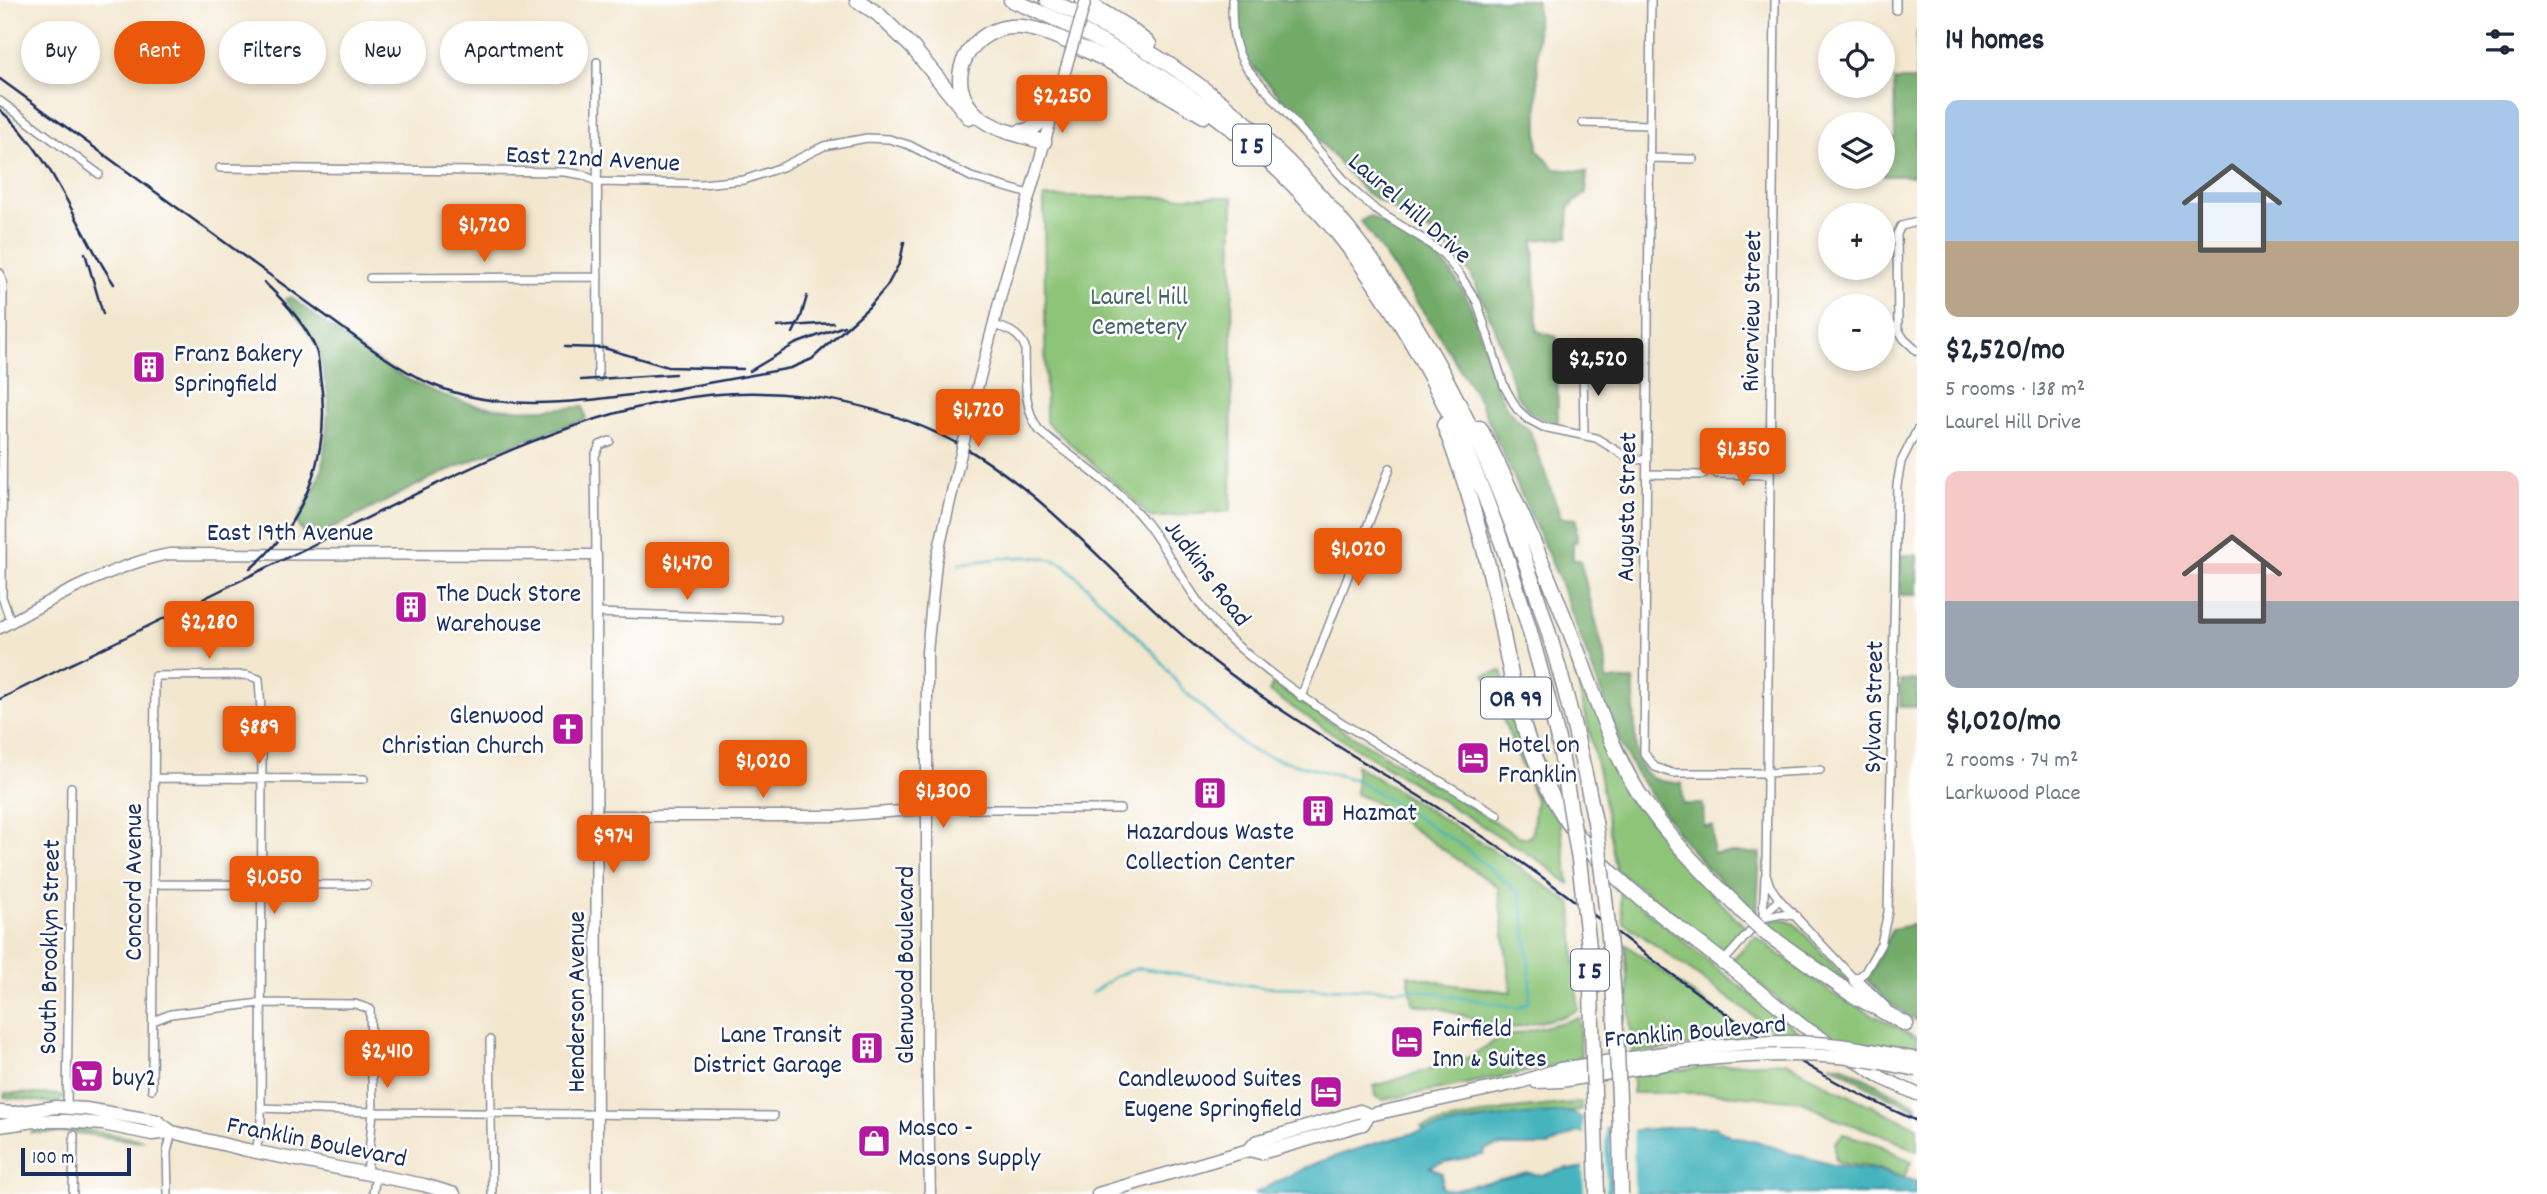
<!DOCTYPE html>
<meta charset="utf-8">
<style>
:root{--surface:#fff;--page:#f6f6f7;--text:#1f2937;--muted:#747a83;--accent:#ea580c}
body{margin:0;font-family:Dekko,sans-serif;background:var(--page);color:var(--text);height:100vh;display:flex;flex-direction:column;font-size:26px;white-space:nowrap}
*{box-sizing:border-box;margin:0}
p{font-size:23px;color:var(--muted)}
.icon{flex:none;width:38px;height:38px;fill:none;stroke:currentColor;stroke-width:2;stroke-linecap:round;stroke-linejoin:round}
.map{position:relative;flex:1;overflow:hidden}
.sheet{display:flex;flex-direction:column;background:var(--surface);width:630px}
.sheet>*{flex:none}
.top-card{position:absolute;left:21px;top:21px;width:665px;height:63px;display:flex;gap:14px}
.controls{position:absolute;left:1818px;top:21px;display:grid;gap:14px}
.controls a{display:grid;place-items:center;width:77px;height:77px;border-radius:50%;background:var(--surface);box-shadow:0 4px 10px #0003;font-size:35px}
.scale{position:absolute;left:21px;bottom:18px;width:110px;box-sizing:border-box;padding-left:7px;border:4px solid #1b2f5e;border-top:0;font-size:19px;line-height:24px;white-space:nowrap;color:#1b2f5e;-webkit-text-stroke:5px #fff;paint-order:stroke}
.price{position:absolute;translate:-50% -60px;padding:0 16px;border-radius:7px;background:var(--accent);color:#fff;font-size:23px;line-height:46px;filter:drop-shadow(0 2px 4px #0008)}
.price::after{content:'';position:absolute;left:50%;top:42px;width:21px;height:16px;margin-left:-10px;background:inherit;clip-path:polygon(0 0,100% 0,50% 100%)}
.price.on{background:#222;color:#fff}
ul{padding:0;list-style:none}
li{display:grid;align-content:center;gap:14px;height:371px;padding:0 28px}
li span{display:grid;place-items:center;height:217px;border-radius:14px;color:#555}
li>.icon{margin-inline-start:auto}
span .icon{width:126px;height:126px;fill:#fffc;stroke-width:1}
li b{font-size:30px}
h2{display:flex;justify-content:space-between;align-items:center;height:84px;padding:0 28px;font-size:30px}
.pill{padding:0 24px;border-radius:32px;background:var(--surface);box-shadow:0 4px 10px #0003;font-size:24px;line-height:63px}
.pill.on{background:var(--accent);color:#fff}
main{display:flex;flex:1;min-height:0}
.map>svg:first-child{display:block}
.green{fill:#8dc478;stroke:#547a6b;stroke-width:2}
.forest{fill:#72aa68;stroke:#466c63;stroke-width:2}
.water{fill:#45b4bd;stroke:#30728e;stroke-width:2;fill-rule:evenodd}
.pier{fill:#f3e7cf}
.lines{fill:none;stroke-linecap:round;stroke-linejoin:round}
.stream{stroke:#45b4bd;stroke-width:2.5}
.street-casing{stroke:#878b96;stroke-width:10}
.secondary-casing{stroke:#878b96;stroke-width:13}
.primary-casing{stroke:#878b96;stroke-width:15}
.highway-casing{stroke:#878b96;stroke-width:17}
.street{stroke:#fff;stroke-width:7}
.secondary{stroke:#fff;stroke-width:10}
.primary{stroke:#fff;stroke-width:12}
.highway{stroke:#fff;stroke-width:14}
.rail{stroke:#1b2f5e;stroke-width:2.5}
.secondary-bridge-casing{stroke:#878b96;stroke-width:13;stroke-linecap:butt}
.primary-bridge-casing{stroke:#878b96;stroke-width:15;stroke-linecap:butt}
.highway-bridge-casing{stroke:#878b96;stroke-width:17;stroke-linecap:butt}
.secondary-bridge{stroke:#fff;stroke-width:10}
.primary-bridge{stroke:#fff;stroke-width:12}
.highway-bridge{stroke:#fff;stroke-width:14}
.labels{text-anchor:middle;stroke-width:5;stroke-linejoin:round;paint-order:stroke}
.shield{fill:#fff;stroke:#5f6d8e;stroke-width:2}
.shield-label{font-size:24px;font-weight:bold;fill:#1b2f5e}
.street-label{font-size:26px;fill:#1b2f5e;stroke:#fff}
.park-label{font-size:26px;fill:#436367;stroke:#fff}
.poi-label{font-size:26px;fill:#1b2f5e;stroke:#fff;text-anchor:start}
</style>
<main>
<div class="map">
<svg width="1917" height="1194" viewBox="0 0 1917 1194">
<rect width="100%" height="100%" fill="#fff"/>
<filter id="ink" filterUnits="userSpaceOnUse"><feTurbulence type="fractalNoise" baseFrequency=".0143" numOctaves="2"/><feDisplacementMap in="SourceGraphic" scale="14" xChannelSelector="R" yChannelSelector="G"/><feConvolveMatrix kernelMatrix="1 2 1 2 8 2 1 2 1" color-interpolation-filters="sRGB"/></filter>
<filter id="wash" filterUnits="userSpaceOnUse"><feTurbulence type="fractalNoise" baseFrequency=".00686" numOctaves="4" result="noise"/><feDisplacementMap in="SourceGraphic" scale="28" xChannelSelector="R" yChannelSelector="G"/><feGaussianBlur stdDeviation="1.57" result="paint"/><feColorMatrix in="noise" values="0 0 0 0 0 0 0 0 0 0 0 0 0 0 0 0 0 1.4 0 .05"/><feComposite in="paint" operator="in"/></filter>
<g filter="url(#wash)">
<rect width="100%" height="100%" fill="#f3e7cf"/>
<path class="green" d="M1044 197H1233L1231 511 1150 518 1137 503 1046 422Z
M1550 596 1649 819 1711 893 1746 928 1725 947H1714L1672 912 1616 870 1600 778 1576 675Z
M1502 671 1520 739 1534 778 1560 823 1569 884 1541 862 1327 730 1269 692 1273 684 1335 725 1518 836 1528 838 1532 834 1536 800 1485 675Z
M1356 765 1504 857 1572 904 1578 1010 1561 1017 1474 1037V1019L1440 1008 1413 1004 1408 975 1454 985 1511 992 1498 887 1372 801 1356 794Z
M1619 888 1720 971 1807 1038H1784L1623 922Z
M1775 919H1782L1795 924 1856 990 1781 938 1765 923Z
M1755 936 1836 996 1917 1037V1053L1828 1040 1731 961Z
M1625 944 1754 1039 1632 1053Z
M1579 1018 1581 1061 1384 1100 1375 1097 1374 1086 1467 1058 1500 1038Z
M1786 1062 1835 1089 1917 1127V1151L1886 1136 1833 1118 1802 1101 1712 1093H1633V1076L1735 1064Z
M5 1093 63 1095 61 1101 54 1103 4 1097Z
M1581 1102V1110L1571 1112 1476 1120 1425 1131 1421 1127 1505 1110Z
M48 1128 82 1129 143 1140 133 1141 78 1133H32L34 1130Z
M1843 1134 1878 1144 1911 1162 1904 1177 1879 1168 1839 1163 1835 1159V1143Z"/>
<path class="forest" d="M1237 0H1537L1538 150 1555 169 1587 172 1586 193 1569 207 1568 237 1534 240 1537 331 1557 337 1558 423 1546 421 1529 411 1516 394 1496 331 1471 274 1438 237 1365 192 1248 61 1236 34Z
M1917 31V176H1883V139L1895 138 1894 80H1916Z
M1370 216 1422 246 1448 268 1461 287 1470 304 1482 339 1494 382 1507 409 1530 431 1561 518 1576 519 1577 542H1573V560H1580L1606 662V680H1634C1634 697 1634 714 1635 731 1635 767 1642 783 1682 783L1683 804H1703L1704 826H1713V853H1760L1757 916 1708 869 1682 839 1636 773 1622 747 1598 685 1559 579 1480 402 1437 332 1361 221Z
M291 297C346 341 405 389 476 405 511 412 548 409 583 407L586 419 491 452 429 479 308 541 296 522 316 485 323 466 329 401 319 349 285 299Z
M1901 555H1917V595H1900Z
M1900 680H1917V707H1900Z
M1917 924V1021L1888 1003 1867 980 1892 929Z
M1830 1064 1843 1066 1917 1105V1110L1878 1092Z"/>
<path class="water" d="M1571 1112 1600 1128 1626 1131 1676 1127H1715L1731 1136 1766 1144 1789 1153 1837 1166 1878 1170 1917 1182V1194H1254C1276 1183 1299 1169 1322 1161 1401 1132 1487 1115 1571 1112ZM1577 1132 1596 1137 1589 1166 1574 1169 1566 1168 1543 1175 1527 1173 1451 1190 1442 1188V1173L1430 1167 1440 1163 1484 1155 1485 1149 1502 1146H1548Z"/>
<path class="pier" d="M1583 1116 1605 1125 1606 1194H1584L1583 1164 1587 1163 1592 1154 1593 1139 1583 1137Z
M1611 1126 1633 1127 1634 1194H1612Z"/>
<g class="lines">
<path class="stream" d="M958 564C986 560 1041 550 1065 565L1156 655 1182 689 1243 745 1254 752 1280 760 1357 780 1461 845 1520 894C1523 912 1535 990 1528 1002 1526 1005 1522 1006 1519 1008L1419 990 1261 987 1139 968 1117 975 1092 993"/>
</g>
</g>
<g filter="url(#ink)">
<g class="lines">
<defs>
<path id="street" d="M1232 0C1232 25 1232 45 1246 67L1355 192 1377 211 1423 239 1444 255 1460 275 1477 302 1504 386 1517 409 1528 419 1543 427 1596 438 1630 459 1647 460
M1651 0 1644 753 1655 767 1672 773H1767L1820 770
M1775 0 1766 874 1770 886 1779 899 1855 980 1865 972 1881 944 1888 912 1897 485 1901 462 1917 430
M1896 10V0
M597 62 598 378
M0 101 99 174
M1583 123 1649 125
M1649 158 1693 159
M220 168 565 172 583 175 598 182 701 184 744 180 782 167 824 146 867 138 889 139 909 145 971 177 1029 194
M1917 222 1901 226 1897 234 1898 329 1904 339 1917 351
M0 273 3 285 2 597 11 622
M370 278 598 277
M993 325C1008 329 1019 333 1025 347 1026 374 1022 407 1039 430 1075 461 1117 486 1147 524 1176 562 1195 607 1231 640 1310 712 1407 760 1498 815
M1583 363 1584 434
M1647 474 1703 475
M1717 474 1770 475
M596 555 595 456 600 445 610 441
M597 613 777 619
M1301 697 1390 468
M154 778 364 779
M927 809H1120
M153 884 367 885
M1763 917 1765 877
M1763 918 1782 914 1796 916
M1723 962 1779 899
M153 1021 171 1014 260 1003 355 1004 370 1009 373 1112 367 1173
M490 1040 492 1194
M152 1089 155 676 246 675 259 679 262 727 261 1122 256 1152
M67 1108 71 787
M261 1108 373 1112 774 1116
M73 1194 74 1135
M168 1194 167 1152 172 1132
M373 1194 376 1175"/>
<path id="secondary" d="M968 424 1003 287 1066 68
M0 628C46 602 119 562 170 554L596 555 597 1194
M598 816H836L927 809
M930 1194 927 1055V652L936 562 958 466"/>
<path id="primary" d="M1723 962 1803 1026 1834 1046
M1855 980 1884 1008
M1852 1058 1882 1078 1917 1094
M1536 1082 1561 1081 1677 1062
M0 1112 14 1113 56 1107 86 1109 157 1121 172 1132
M0 1126 34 1121H67L103 1124 152 1134 172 1132 247 1150 424 1185 454 1194
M1249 1150 1261 1153 1363 1124 1369 1115
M1098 1194 1249 1150 1256 1142 1360 1111 1369 1115 1521 1082 1560 1069 1676 1051"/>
<path id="highway" d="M857 0 878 14 913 48 969 117
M1011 0C1122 44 1217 105 1299 191 1312 205 1326 219 1338 234 1456 381 1518 567 1560 748
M1048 0C1385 142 1529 486 1595 822
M1083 0 1127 27 1149 44
M1019 132C1044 130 1043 111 1058 94
M1044 142C1022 135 996 131 979 117 937 82 971 22 1022 27 1041 29 1060 38 1077 46 1122 66 1162 91 1204 116
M1444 425C1463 474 1479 525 1491 577 1512 669 1518 759 1578 836 1617 886 1674 923 1723 962
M1480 428C1518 500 1548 576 1578 652 1594 693 1607 736 1628 775 1657 828 1702 871 1744 913
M1767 934 1851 994 1906 1024"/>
</defs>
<use href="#street" class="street-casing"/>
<use href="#secondary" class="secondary-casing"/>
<use href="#primary" class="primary-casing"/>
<use href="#highway" class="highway-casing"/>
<use href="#street" class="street"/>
<use href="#secondary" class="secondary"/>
<use href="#primary" class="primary"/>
<use href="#highway" class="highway"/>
<path class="rail" d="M0 79 366 345C387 359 408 374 431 384 511 418 596 398 679 389
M0 110C54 156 75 226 114 284
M85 253 103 314
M777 327 833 323
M793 333 801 317 807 296
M565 347 604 348 668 367 743 369
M750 371 795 344 844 326
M581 380 675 374
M669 390 791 368 812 359 869 307 887 286 900 262 904 242
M250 569C307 522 332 449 320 376 319 368 319 358 316 350 307 326 282 299 264 282
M0 699C113 643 226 588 339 532 444 480 551 423 668 401 759 383 855 395 939 434 1047 486 1119 587 1212 660 1305 733 1412 787 1509 854 1604 918 1691 995 1789 1055 1830 1080 1873 1102 1917 1121"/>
<defs>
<path id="secondary-bridge" d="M1066 68 1086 0
M958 466 968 424"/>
<path id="primary-bridge" d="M1676 1051C1722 1045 1769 1040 1816 1043 1850 1045 1883 1052 1917 1059
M1677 1062C1730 1056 1784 1052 1838 1057 1864 1059 1891 1065 1917 1070"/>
<path id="highway-bridge" d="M1560 748 1579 860 1590 956 1597 1194
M1595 822C1614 946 1620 1069 1621 1194
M1744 913 1767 934"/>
</defs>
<use href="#secondary-bridge" class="secondary-bridge-casing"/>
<use href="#primary-bridge" class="primary-bridge-casing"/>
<use href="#highway-bridge" class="highway-bridge-casing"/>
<use href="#secondary-bridge" class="secondary-bridge"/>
<use href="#primary-bridge" class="primary-bridge"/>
<use href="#highway-bridge" class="highway-bridge"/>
</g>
</g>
<defs>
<symbol id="building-square" viewBox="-11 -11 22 22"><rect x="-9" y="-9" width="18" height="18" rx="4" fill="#b5179e" stroke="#fff"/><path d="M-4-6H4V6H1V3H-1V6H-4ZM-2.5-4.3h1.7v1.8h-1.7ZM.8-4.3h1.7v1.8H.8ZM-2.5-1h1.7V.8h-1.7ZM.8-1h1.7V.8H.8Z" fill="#fff"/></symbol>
<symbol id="church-square" viewBox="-11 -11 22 22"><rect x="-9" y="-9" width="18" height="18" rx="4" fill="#b5179e" stroke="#fff"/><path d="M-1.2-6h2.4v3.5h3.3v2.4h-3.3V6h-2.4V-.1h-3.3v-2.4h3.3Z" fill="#fff"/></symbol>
<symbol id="hotel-square" viewBox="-11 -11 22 22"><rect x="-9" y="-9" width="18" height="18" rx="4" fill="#b5179e" stroke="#fff"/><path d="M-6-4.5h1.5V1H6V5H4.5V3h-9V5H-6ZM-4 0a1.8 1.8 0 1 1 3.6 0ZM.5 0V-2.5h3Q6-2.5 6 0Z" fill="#fff"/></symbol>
<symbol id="supermarket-square" viewBox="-11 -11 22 22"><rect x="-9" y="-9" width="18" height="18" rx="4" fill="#b5179e" stroke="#fff"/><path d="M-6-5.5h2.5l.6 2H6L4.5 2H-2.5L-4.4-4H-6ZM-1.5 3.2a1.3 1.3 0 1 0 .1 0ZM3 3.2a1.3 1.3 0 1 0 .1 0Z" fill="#fff"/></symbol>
<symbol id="shop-square" viewBox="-11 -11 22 22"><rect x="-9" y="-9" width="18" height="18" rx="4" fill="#b5179e" stroke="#fff"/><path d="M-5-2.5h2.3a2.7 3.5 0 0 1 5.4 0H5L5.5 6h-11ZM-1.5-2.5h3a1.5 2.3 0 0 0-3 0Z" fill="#fff"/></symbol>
</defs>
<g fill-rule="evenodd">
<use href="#building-square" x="130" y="348" width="38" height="38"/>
<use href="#building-square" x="392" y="588" width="38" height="38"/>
<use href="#church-square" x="549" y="710" width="38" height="38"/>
<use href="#hotel-square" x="1454" y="739" width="38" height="38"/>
<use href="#building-square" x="1191" y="774" width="38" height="38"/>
<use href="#building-square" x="1299" y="792" width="38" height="38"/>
<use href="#hotel-square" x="1388" y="1023" width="38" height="38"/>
<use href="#building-square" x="848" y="1029" width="38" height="38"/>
<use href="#supermarket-square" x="68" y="1057" width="38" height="38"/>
<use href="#hotel-square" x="1307" y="1073" width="38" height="38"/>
<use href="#shop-square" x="855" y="1122" width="38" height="38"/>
</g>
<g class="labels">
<g class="shield">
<rect x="1233" y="124.5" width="38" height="41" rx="5"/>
<rect x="1481" y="677.5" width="70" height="41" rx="5"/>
<rect x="1571" y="949.5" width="38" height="41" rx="5"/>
</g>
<g class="shield-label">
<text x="1252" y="153">I 5</text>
<text x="1516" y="706">OR 99</text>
<text x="1590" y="978">I 5</text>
</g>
<g class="street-label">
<text transform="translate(593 157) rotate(3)" y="9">East 22nd Avenue</text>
<text transform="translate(1411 207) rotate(41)" y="9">Laurel Hill Drive</text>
<text transform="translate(1750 311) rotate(-89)" y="9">Riverview Street</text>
<text transform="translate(1625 507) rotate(-89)" y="9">Augusta Street</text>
<text x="290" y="540">East 19th Avenue</text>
<text transform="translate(1209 572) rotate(53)" y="9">Judkins Road</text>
<text transform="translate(1872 707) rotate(-89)" y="9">Sylvan Street</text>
<text transform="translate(132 882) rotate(-90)" y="9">Concord Avenue</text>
<text transform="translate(48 947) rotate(-89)" y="9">South Brooklyn Street</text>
<text transform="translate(904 965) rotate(-90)" y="9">Glenwood Boulevard</text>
<text transform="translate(575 1002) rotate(-90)" y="9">Henderson Avenue</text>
<text transform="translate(1695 1030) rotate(-5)" y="9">Franklin Boulevard</text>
<text transform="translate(317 1140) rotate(11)" y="9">Franklin Boulevard</text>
</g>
<g class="park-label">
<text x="1139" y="304">Laurel Hill<tspan x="1139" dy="30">Cemetery</tspan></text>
</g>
<g class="poi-label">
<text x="174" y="361">Franz Bakery<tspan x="174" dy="30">Springfield</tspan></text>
<text x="436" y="601">The Duck Store<tspan x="436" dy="30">Warehouse</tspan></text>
<text x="544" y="723" text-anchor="end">Glenwood<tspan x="544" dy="30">Christian Church</tspan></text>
<text x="1498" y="752">Hotel on<tspan x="1498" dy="30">Franklin</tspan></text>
<text x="1342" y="820">Hazmat</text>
<text x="1210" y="839" text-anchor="middle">Hazardous Waste<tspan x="1210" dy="30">Collection Center</tspan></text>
<text x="1432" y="1036">Fairfield<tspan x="1432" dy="30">Inn &amp; Suites</tspan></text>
<text x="842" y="1042" text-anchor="end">Lane Transit<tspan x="842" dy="30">District Garage</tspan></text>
<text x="112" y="1085">buy2</text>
<text x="1302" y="1086" text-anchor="end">Candlewood Suites<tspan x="1302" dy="30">Eugene Springfield</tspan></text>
<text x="898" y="1135">Masco -<tspan x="898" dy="30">Masons Supply</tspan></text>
</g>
</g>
</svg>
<div class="controls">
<a><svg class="icon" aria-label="locate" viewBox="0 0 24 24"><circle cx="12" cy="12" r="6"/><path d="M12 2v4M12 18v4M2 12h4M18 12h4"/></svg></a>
<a><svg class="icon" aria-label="layers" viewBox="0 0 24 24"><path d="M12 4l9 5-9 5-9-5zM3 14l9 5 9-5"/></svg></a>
<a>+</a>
<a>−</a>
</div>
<div class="scale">100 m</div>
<b class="price" style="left:1062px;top:135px">$2,250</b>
<b class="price" style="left:484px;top:264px">$1,720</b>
<b class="price on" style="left:1598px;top:398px">$2,520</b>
<b class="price" style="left:978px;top:449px">$1,720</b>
<b class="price" style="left:1743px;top:488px">$1,350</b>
<b class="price" style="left:1358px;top:588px">$1,020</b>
<b class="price" style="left:687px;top:602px">$1,470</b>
<b class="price" style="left:209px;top:661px">$2,280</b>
<b class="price" style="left:259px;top:766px">$889</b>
<b class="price" style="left:763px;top:800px">$1,020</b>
<b class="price" style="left:943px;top:830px">$1,300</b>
<b class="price" style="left:613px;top:875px">$974</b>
<b class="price" style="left:274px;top:916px">$1,050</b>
<b class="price" style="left:387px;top:1090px">$2,410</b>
<div class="top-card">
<a class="pill">Buy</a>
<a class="pill on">Rent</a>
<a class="pill">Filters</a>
<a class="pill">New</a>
<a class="pill">Apartment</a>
</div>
</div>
<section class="sheet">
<h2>14 homes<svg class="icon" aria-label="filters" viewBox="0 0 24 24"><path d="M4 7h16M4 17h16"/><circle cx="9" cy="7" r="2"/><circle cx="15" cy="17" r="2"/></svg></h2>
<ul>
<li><span style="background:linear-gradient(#a9c7e8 65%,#b9a48a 0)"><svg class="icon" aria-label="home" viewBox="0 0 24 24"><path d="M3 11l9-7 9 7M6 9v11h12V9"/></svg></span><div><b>$2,520/mo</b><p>5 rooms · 138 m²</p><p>Laurel Hill Drive</p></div></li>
<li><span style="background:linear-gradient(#f6c9c9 60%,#9aa5b1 0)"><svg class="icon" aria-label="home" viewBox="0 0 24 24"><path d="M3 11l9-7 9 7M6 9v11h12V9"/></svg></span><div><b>$1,020/mo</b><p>2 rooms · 74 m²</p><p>Larkwood Place</p></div></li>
</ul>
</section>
</main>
